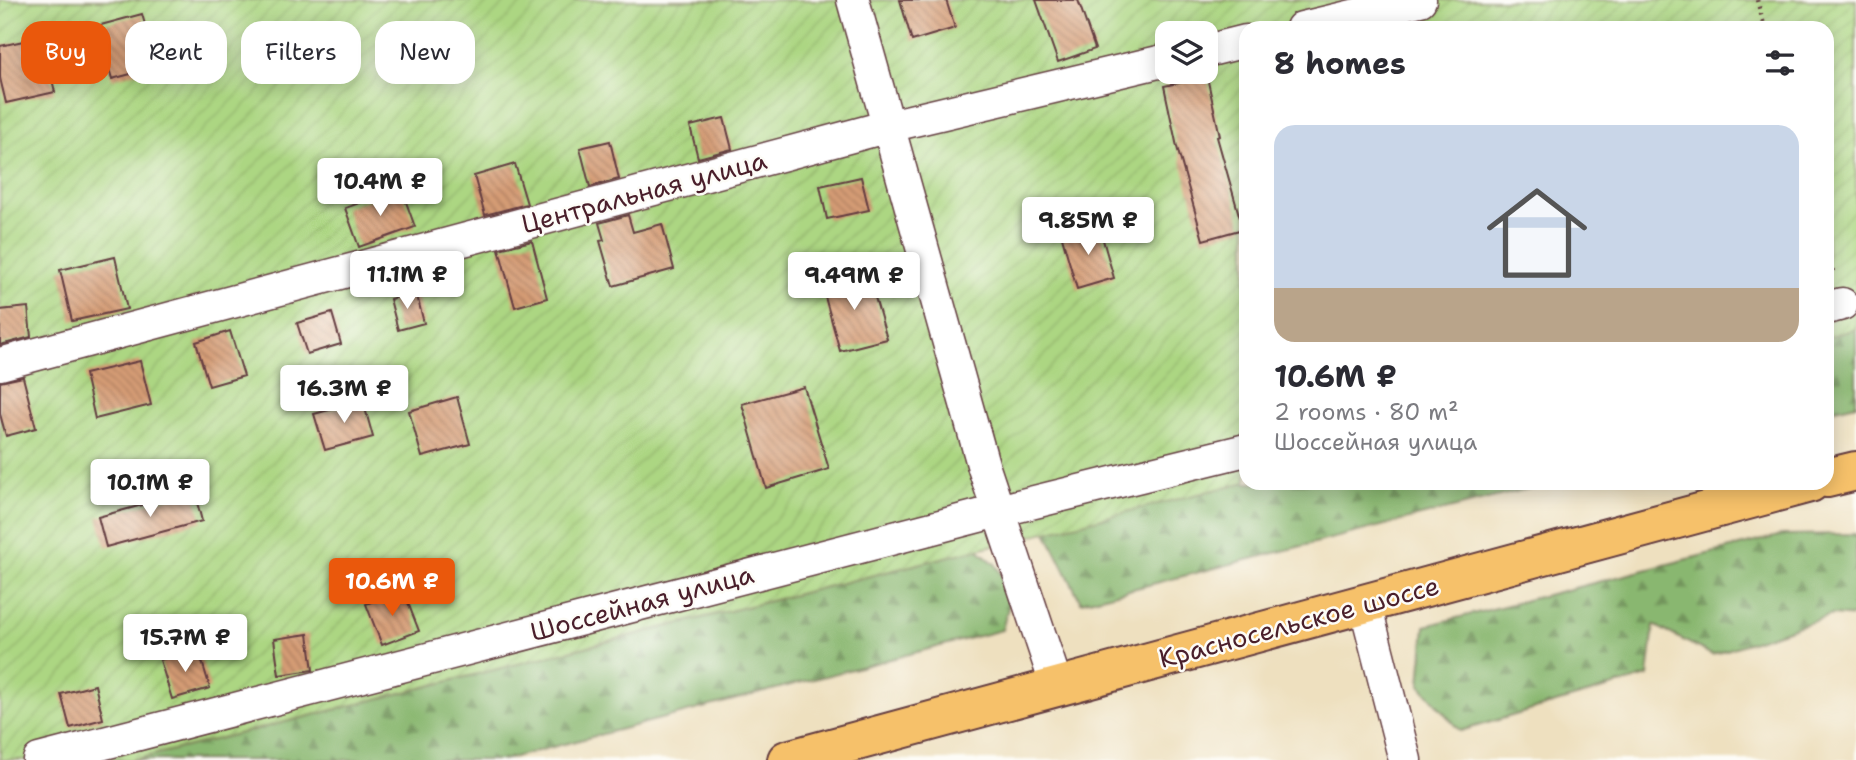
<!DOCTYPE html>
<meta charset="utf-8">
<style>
:root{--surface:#fff;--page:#f2f2f3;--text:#2b2b33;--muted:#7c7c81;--accent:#ea580c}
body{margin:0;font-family:"Shantell Sans",sans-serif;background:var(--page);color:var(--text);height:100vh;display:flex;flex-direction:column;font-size:26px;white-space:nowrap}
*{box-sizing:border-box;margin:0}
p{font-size:23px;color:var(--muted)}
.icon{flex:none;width:38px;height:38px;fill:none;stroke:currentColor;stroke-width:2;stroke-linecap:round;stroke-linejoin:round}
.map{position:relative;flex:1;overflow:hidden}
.details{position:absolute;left:1239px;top:21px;width:595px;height:469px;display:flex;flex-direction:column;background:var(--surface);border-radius:21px;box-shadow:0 4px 18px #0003}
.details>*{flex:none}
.top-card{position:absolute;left:21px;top:21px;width:665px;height:63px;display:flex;gap:14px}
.fabs{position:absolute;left:1155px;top:21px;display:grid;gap:14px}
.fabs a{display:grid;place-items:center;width:63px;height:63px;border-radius:14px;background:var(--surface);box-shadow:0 4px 18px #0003;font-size:35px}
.price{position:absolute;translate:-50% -60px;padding:0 16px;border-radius:7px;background:#fff;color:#222;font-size:23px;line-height:46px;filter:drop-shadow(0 2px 4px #0008)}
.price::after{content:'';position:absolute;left:50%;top:42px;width:21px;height:16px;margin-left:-10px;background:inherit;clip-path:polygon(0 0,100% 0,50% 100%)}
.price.active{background:var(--accent);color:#fff}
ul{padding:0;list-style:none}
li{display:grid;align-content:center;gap:14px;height:371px;padding:0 35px}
li span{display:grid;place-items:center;height:217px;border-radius:21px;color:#555}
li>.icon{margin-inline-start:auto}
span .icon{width:126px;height:126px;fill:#fffc;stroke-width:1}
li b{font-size:30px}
h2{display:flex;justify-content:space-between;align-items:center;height:84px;padding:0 35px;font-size:30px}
.tag{padding:0 24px;border-radius:21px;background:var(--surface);box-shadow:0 4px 18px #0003;font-size:24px;line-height:63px}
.tag.active{background:var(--accent);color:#fff}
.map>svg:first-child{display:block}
.forest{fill:url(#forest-firs);stroke:#6a6b4e;stroke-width:2}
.garden{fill:url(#garden-furrows);stroke:#7b7a56;stroke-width:2;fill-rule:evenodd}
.building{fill:url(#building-back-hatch)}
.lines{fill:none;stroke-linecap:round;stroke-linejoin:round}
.street-casing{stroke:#633c41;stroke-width:35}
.highway-casing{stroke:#633c41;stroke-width:42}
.path{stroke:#633c41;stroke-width:4.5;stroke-dasharray:2 5;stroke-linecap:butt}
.street{stroke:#fff;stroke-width:32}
.highway{stroke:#f6c16b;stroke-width:38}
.labels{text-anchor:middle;stroke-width:5;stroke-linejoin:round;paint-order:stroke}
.street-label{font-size:26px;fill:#4a1f2b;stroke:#fdfcf7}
</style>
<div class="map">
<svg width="1856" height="760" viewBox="0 0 1856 760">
<defs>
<pattern id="forest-firs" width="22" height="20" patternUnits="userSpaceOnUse" patternTransform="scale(1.75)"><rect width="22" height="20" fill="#89b770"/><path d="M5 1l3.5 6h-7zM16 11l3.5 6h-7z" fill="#72945c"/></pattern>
<pattern id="garden-furrows" width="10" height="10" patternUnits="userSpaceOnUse" patternTransform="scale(1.75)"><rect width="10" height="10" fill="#acd682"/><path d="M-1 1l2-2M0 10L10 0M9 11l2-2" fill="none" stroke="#96b770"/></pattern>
<pattern id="building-back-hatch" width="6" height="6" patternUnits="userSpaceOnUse" patternTransform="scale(1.75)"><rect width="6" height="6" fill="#d49b74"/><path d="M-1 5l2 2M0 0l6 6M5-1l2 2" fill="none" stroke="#ae7e5f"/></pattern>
</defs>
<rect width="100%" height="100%" fill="#fdfcf7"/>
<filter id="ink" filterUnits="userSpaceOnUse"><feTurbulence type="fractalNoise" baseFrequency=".0143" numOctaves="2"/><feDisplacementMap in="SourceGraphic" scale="14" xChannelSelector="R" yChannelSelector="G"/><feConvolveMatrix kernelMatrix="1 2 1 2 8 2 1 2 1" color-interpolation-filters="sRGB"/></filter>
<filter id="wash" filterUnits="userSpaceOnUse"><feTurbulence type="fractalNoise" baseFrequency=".00686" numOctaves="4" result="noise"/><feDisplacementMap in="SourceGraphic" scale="28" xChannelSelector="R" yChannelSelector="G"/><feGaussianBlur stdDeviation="1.57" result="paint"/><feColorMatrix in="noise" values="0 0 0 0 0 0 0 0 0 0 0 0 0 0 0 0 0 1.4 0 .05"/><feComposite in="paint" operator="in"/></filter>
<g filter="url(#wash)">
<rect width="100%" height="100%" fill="#eee0bf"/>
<path class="forest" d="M1856 323V404L1827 411V331Z
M1246 480V483H1551L1081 602 1045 530Z
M1856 534V617L1832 615 1712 655 1654 625 1648 676 1460 731 1420 685 1425 626 1782 535Z
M977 549 995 564 1012 593 1002 630 503 760H133Z"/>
<path class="garden" d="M0 0H1856V329L1827 337V28H1246V482L133 760H0ZM1167 33H1206V72H1167Z"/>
<g id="blocks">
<path class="building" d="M900 0H946L955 28 912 41Z
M1036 0H1078L1095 49 1058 62Z
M142 14 157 67 112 79 97 26Z
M42 37 55 92 6 103 0 78V46Z
M1207 77 1220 136 1217 137 1243 229 1203 240 1177 147 1164 86Z
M724 118 732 149 698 158 690 126Z
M610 141 619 179 590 187 580 148Z
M515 164 527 204 485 215 474 176Z
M861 177 869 210 827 219 820 186Z
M401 188 415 227 359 247 345 208Z
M628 215 633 232 662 224 674 269 613 286 600 241 604 240 599 223Z
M1099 226 1114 278 1077 289 1062 237Z
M532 241 547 298 515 307 499 249Z
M115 257 127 309 72 321 60 270Z
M868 273 887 339 840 351 822 286Z
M416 292 424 323 398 330 390 299Z
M28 307 31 337 0 345V310Z
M332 313 341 344 307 354 297 323Z
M230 331 244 376 209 386 196 342Z
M140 361 151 405 95 419 85 374Z
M23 377 36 428 6 436 0 414V382Z
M804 387 829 469 766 488 742 404Z
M457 397 470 444 422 457 409 411Z
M363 401 373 437 325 450 314 414Z
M194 491 202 521 106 547 98 517Z
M403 590 419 631 382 645 366 604Z
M308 634 313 670 279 675 274 639Z
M198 648 210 688 172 699 160 660Z
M95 685 103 719 70 728 61 694Z"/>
</g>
</g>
<g filter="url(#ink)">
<use href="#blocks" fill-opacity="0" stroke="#633c41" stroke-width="2"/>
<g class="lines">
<defs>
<path id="street" d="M853 0 984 468 1057 687
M1302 28 1420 0
M1206 51 1246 41
M1827 308 1842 304
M0 364 889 126 1167 60
M1365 604 1405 760
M39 760 998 511 1246 450"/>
<path id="highway" d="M1827 478 1856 471
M787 760 1810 483"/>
</defs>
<use href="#street" class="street-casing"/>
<use href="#highway" class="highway-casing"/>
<path class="path" d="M1757 0 1765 28
M1827 249 1833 272"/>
<use href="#street" class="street"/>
<use href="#highway" class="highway"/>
</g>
</g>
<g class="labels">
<g class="street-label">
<text transform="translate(644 192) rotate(-15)" y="9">Центральная улица</text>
<text transform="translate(642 603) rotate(-15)" y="9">Шоссейная улица</text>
<text transform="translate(1299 622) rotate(-15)" y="9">Красносельское шоссе</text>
</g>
</g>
</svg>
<div class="fabs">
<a><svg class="icon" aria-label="layers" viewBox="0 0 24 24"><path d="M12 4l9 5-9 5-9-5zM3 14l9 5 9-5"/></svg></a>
</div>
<b class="price" style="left:380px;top:218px">10.4M ₽</b>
<b class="price" style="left:1088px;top:257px">9.85M ₽</b>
<b class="price" style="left:407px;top:311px">11.1M ₽</b>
<b class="price" style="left:854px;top:312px">9.49M ₽</b>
<b class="price" style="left:344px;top:425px">16.3M ₽</b>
<b class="price" style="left:150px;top:519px">10.1M ₽</b>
<b class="price active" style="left:392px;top:618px">10.6M ₽</b>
<b class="price" style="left:185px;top:674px">15.7M ₽</b>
<div class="top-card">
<a class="tag active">Buy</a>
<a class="tag">Rent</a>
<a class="tag">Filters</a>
<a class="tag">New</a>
</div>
<section class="details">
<h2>8 homes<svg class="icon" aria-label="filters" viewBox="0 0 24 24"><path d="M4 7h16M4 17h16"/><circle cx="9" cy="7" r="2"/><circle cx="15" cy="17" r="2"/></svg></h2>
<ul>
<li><span style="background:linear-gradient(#c9d6e8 75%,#b9a48a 0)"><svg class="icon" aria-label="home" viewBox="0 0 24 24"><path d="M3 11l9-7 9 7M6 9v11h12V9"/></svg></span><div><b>10.6M ₽</b><p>2 rooms · 80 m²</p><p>Шоссейная улица</p></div></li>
</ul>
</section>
</div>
